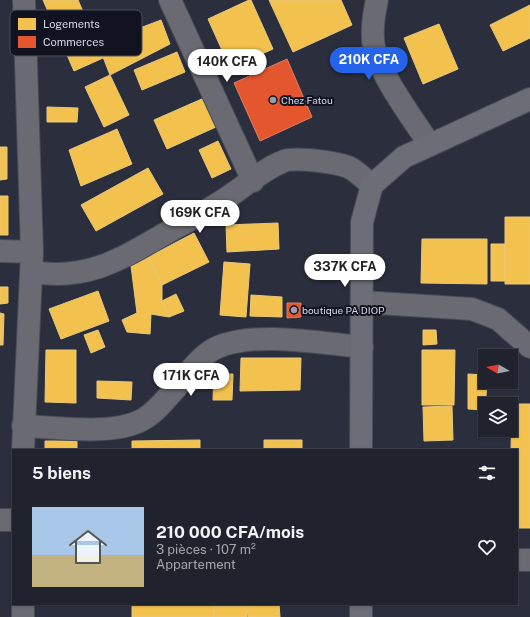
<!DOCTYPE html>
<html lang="fr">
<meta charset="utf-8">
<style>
:root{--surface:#20232e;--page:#2d2f3a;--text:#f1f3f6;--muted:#a2a4aa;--line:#3d404a;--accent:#2563eb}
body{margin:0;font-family:"Public Sans",sans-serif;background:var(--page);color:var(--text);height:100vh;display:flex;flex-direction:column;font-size:15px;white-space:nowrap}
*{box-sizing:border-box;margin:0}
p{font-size:13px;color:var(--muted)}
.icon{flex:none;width:22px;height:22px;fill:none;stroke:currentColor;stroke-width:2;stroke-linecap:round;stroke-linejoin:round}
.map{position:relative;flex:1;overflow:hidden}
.drawer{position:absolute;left:12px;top:449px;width:506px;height:156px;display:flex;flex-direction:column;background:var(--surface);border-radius:0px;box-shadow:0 1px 3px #0004,0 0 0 1px var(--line)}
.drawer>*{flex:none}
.needle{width:26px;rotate:279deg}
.fabs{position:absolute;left:478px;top:349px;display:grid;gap:8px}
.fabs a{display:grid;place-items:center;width:40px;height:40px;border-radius:0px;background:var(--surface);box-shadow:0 1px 3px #0004,0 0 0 1px var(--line);font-size:20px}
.price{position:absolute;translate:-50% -34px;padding:0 9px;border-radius:14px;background:#fff;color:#222;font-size:13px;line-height:26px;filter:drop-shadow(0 1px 2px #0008)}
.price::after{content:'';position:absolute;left:50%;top:24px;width:12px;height:9px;margin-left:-6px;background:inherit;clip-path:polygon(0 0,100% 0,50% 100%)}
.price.active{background:var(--accent);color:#fff}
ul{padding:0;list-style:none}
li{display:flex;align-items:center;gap:12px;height:100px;padding:0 20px}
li+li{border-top:1px solid var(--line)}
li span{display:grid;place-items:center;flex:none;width:112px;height:80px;border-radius:0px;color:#555}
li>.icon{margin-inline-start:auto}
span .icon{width:48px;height:48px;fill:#fffc;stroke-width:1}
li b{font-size:17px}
h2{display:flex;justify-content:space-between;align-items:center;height:48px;padding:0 20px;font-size:17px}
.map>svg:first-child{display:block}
.homes{fill:#f2c14e;stroke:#e8c87c}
.shops{fill:#e4572e;stroke:#df7e66}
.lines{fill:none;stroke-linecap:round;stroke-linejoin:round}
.minor-casing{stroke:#474b57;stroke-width:24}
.major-casing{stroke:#474b57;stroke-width:24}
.minor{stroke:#6a6b72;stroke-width:22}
.major{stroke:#6b6d77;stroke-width:22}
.poi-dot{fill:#989dac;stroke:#111420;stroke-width:1.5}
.labels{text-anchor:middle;stroke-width:4;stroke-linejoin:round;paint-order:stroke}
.poi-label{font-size:10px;fill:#d2d8e8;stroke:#111420;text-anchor:start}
.key{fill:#111420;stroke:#4b4f5c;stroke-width:1}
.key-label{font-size:11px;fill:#d2d8e8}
</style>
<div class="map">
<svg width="530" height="617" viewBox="0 0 530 617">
<rect width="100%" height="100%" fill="#2b2f3d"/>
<path class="homes" d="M43 0H78L103 58 74 71Z
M249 0H251L273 49 230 68 208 19Z
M269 0H341L352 25 293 52Z
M530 5V38L503 51 490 25Z
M161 20 170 44 110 75 98 44Z
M439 24 458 69 423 84 404 38Z
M177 52 185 72 142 90 134 70Z
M110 75 129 115 104 127 85 87Z
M204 98 216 127 167 149 154 120Z
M47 107 78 108 77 122H47Z
M117 129 132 164 81 186 69 150Z
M218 141 231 169 212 178 199 150Z
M0 147H7V179L0 180Z
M148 168 163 194 96 231 81 205Z
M0 196H8V235H0Z
M505 217H530V284H505Z
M278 223 279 249 227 252 226 225Z
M194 233 209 262 162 285 148 257Z
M422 239H487V284L421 283Z
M491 244H505V281H491Z
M148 257 162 285V301L169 317 151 314 150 334 127 332 122 320 137 313 131 266Z
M224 262 250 264 246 317 220 315Z
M0 287H8V303L0 304Z
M98 291 109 321 61 339 49 309Z
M176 294 184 311 169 317 162 301Z
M251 295 282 297V317L250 316Z
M0 313 4 314 3 345H0Z
M98 330 105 347 91 353 84 335Z
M423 330H436L437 344 423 345Z
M46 350H76V403L45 402Z
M422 350H455L454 405H422Z
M241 358H301L300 390 240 391Z
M214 374H233L232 400H213Z
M468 374 485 375V382H487L485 410 468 409Z
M97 381 132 382 131 400 97 398Z
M512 404H530V528H517V450H511Z
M452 406 453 440 424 441 423 407Z
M200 440V450H132V441Z
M264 440H302V450H264Z
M45 441H77V450H45Z
M132 604H214V617H132Z
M279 604 280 617H248L247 606Z
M214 606H247V617H214Z"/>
<path class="shops" d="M287 59 312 117 260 141 234 83Z
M287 303H301V317L287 318Z"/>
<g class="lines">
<defs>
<path id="minor" d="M170 0 253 181
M377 0C374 13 372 26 373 40 375 69 413 119 430 145
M0 251 32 252
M32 272C88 281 121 259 168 232 189 220 211 209 231 195 246 185 270 164 288 160 301 158 335 162 348 167 356 170 365 180 372 185
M362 302 472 309 498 319 530 347
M23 426C57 427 112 436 142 420 155 413 165 400 175 389 187 375 201 354 218 347 257 331 319 343 362 347
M23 450 32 252 24 0
M0 520H13
M517 560H530
M23 617V604"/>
<path id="major" d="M361 450 362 222 372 185 404 157 530 99
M361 604V617"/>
</defs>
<use href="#minor" class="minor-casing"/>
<use href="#major" class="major-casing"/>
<use href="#minor" class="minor"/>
<use href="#major" class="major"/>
</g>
<g class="poi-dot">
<circle cx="273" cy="100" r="4"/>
<circle cx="294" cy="310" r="4"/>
</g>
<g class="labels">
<g class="poi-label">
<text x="281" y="104">Chez Fatou</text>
<text x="302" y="314">boutique PA DIOP</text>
</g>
</g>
<rect x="10" y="10" width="132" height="46" rx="6" class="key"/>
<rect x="18" y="18" width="18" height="12" fill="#f2c14e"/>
<rect x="18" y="36" width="18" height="12" fill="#e4572e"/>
<g class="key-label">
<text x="43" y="28">Logements</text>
<text x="43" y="46">Commerces</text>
</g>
</svg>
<div class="fabs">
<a><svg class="needle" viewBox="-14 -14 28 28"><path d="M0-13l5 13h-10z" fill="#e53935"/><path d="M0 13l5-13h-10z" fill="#a2a4aa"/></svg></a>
<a><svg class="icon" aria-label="layers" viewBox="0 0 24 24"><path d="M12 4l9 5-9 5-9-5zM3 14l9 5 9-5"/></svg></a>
</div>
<b class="price active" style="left:369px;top:81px">210K CFA</b>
<b class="price" style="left:227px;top:83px">140K CFA</b>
<b class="price" style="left:200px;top:234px">169K CFA</b>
<b class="price" style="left:345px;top:288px">337K CFA</b>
<b class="price" style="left:191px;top:397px">171K CFA</b>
<section class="drawer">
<h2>5 biens<svg class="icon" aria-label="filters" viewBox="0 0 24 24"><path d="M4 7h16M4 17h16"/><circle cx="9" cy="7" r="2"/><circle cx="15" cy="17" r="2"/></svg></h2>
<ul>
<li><span style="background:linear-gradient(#a9c7e8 60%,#c2b280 0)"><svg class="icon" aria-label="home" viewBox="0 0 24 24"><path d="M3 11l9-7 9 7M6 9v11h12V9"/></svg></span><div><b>210 000 CFA/mois</b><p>3 pièces · 107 m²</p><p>Appartement</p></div><svg class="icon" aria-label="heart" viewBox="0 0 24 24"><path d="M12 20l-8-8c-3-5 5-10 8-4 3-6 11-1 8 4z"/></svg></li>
</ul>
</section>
</div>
